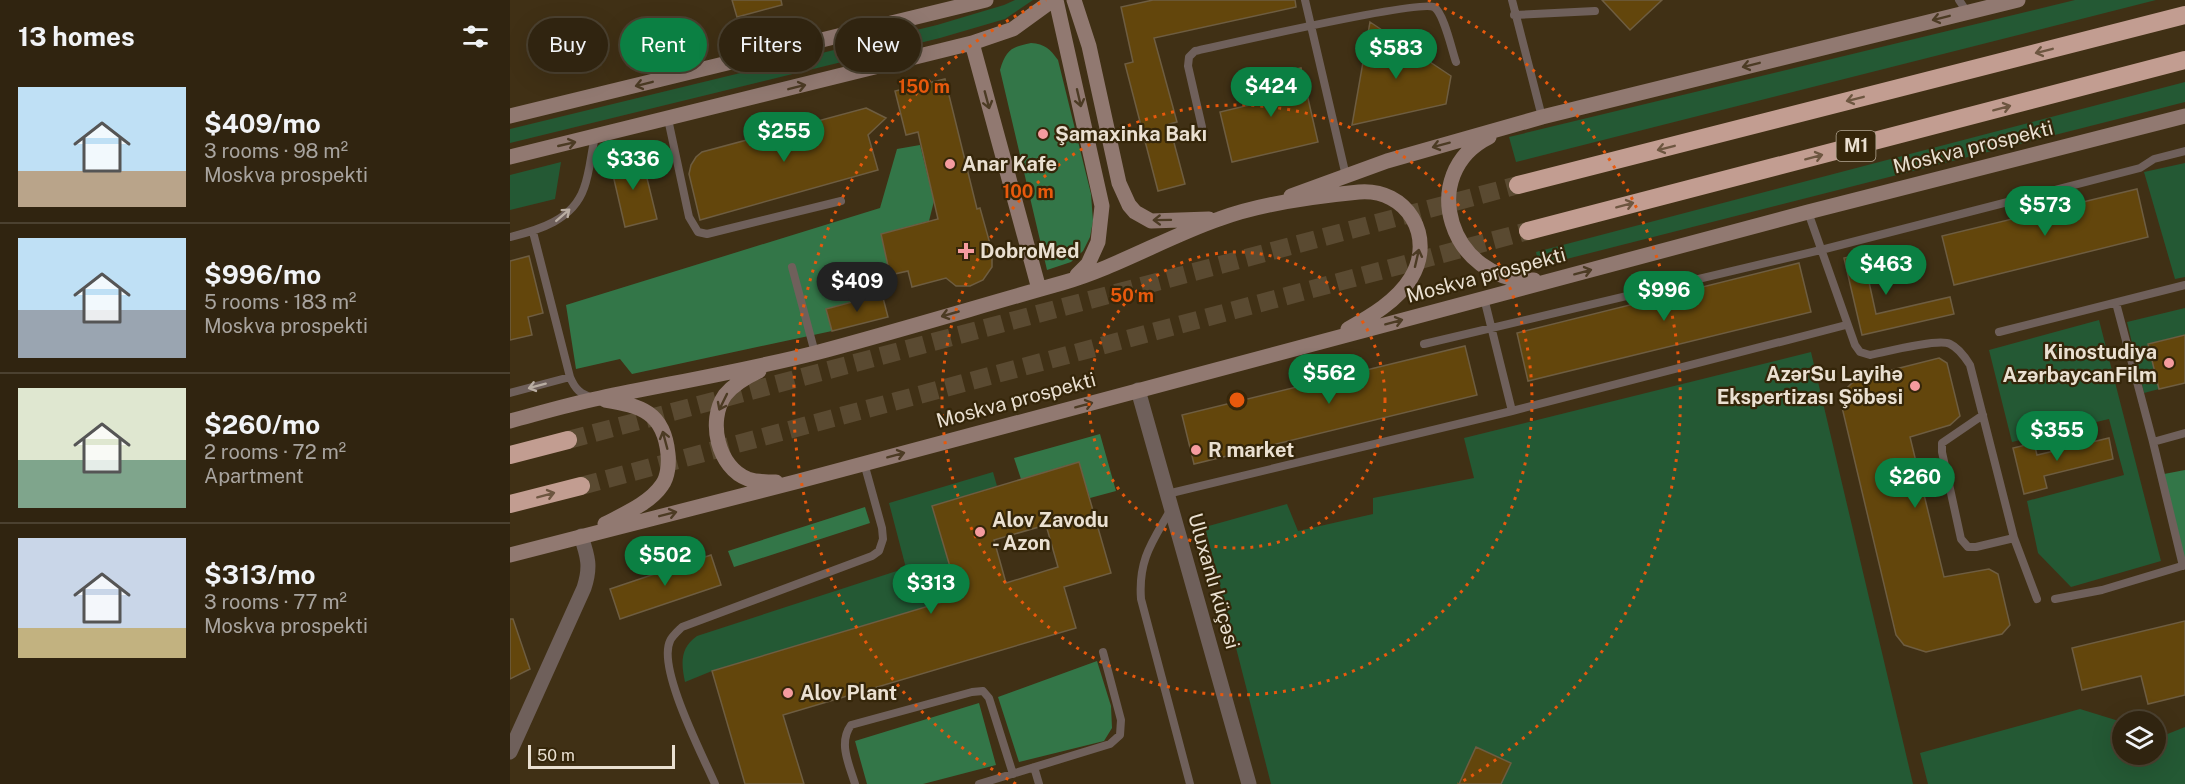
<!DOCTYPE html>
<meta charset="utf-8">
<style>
:root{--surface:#302410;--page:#3c301e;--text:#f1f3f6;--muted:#a8a49f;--line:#4b4130;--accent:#0b8043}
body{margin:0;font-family:"Public Sans",sans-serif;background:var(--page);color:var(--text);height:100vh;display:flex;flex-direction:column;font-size:22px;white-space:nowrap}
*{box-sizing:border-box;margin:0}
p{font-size:20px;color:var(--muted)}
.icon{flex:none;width:33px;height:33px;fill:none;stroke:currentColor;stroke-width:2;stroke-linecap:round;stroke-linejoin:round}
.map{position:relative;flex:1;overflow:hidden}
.sheet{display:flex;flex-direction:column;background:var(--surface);width:510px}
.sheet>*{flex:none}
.top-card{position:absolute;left:18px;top:18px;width:570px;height:54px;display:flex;gap:12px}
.tools{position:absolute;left:1602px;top:711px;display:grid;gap:12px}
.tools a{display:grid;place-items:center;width:54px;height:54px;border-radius:50%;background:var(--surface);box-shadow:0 6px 24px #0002,0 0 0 2px var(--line);font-size:30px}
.scale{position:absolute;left:18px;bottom:15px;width:147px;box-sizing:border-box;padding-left:6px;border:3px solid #eae0d1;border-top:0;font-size:16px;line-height:21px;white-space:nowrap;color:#eae0d1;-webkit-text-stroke:4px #35260a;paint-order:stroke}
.price{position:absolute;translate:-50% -51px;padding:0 14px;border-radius:21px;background:var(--accent);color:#fff;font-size:20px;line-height:39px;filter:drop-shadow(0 2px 3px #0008)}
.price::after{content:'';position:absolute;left:50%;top:36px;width:18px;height:14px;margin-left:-9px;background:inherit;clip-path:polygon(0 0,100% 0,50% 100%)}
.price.current{background:#222;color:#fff}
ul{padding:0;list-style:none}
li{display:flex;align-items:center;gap:18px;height:150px;padding:0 18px}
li+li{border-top:2px solid var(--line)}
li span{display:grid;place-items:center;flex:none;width:168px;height:120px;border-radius:0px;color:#555}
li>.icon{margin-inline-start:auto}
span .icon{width:72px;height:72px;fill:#fffc;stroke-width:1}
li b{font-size:26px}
h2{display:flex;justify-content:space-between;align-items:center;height:72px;padding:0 18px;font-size:26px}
.pill{padding:0 21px;border-radius:27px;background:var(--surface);box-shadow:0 6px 24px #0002,0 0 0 2px var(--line);font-size:21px;line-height:54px}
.pill.current{background:var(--accent);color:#fff}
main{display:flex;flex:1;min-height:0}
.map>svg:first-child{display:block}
.green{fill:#245934}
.forest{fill:#337648}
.building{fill:#63460c;stroke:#6e5d41;stroke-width:1.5;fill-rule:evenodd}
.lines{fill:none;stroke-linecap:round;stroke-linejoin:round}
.highway-tunnel{stroke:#5a4a31;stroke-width:18;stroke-dasharray:18 9;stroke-linecap:butt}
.lane{stroke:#6f605b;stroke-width:8}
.street{stroke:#6f605b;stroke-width:15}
.secondary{stroke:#917971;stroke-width:15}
.highway{stroke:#c29d91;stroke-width:18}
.oneway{stroke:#4c3b24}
.oneway2{stroke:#6d5640}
.oneway3{stroke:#b9ada2}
.ring{fill:none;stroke:#e8590c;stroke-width:3;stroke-dasharray:3 6}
.poi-dot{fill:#f59b9f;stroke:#35260a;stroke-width:2}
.labels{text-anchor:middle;stroke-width:4.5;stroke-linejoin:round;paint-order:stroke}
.shield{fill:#35260a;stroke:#b4a895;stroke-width:1.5}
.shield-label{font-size:18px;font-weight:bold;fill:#eae0d1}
.poi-label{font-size:20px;font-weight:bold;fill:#eae0d1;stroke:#35260a;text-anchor:start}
.street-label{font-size:20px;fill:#eae0d1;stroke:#35260a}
.centre{fill:#e8590c;stroke:#35260a;stroke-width:3}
.ring-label{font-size:18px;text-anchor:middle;font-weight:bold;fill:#e8590c;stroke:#35260a;stroke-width:4.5;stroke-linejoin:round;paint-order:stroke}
</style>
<main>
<section class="sheet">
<h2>13 homes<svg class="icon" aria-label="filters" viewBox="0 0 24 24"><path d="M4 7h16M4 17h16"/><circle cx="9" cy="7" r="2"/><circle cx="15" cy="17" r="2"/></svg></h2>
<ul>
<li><span style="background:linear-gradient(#bfe0f5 70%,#b9a48a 0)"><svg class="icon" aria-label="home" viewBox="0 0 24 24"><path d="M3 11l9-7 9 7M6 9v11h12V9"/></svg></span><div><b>$409/mo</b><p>3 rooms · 98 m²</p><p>Moskva prospekti</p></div></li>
<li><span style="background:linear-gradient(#bfe0f5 60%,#9aa5b1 0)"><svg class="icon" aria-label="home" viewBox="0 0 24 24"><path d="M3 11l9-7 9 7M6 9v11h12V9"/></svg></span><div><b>$996/mo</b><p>5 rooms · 183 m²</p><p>Moskva prospekti</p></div></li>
<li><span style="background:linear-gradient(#dfe7d0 60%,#7fa58c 0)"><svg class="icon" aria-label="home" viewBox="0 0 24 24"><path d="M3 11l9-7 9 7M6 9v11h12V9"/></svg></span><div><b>$260/mo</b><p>2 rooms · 72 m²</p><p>Apartment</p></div></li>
<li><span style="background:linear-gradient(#c9d6e8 75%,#c2b280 0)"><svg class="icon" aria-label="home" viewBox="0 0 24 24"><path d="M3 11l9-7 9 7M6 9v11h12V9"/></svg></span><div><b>$313/mo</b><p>3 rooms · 77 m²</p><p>Moskva prospekti</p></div></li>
</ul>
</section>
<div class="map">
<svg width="1675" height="784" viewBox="0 0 1675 784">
<rect width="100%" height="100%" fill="#403015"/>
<path class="green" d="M505 0H523L495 19 430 38 0 143V129L427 25 494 5Z
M1565 0H1646L1006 162 999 137Z
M1675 82V102L1029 266 1026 252Z
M51 162 45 199 0 210V175Z
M1675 163V277L1665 279 1634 172Z
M1675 308V335L1638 344 1649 389 1634 393 1617 322Z
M1589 320 1651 561 1561 587 1528 553 1517 501 1614 475 1599 419 1502 442 1479 350Z
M1301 352 1403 784H761L695 527 777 504 788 531 863 514V498L964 478 954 438Z
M483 472 487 486 422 506 449 597 202 671 175 682C171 663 170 648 187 636L396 568 379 503Z
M1570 709 1612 722V754H1646V732L1655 735 1675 727V784H1418L1410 753Z"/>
<path class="forest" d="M521 43C535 44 540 49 548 60L581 194 583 221 580 237 573 251 561 262 537 270 490 70C496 50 501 47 521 43Z
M410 145 424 201 419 221 371 234 380 275 372 294 316 309 322 331 122 374 110 359 66 369 56 305 370 208 387 149Z
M590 434 606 491 580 498 568 462 511 479 504 458Z
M1675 470V557H1673L1654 474Z
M355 507 360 523 224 567 218 551Z
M587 661 601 706 602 728 594 741 509 762 488 697Z
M469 703 486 765 413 784H357L345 741Z"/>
<path class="building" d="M222 0H271L272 5 227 17Z
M643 0H785L786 7 644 38 667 122 659 124 675 184 648 191 615 64 623 62 611 7Z
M1092 0H1152L1120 30Z
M860 22 941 76 936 104 842 125Z
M791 68 808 142 722 162 710 112 748 103 743 79Z
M435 79 467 209 470 208 482 251V267L473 280 460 286H446L436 278 402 287 398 271 380 275 371 234 428 219 408 132 396 135 385 91Z
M356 108 376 118 358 135 368 170 190 220 179 174 181 165 186 157 192 152Z
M131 154 147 219 115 227 100 162Z
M1627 189 1638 237 1444 285 1432 236Z
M1383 247 1388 266 1357 273 1366 314 1440 297 1444 314 1352 335 1334 258Z
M19 256 33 313 18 317 22 335 0 340V261Z
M1289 263 1301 312 1018 381 1007 333Z
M372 294 378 317 322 331 316 309Z
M1675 335V383L1649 389 1638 344Z
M955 346 967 395 684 464 672 415Z
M1429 358 1437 363 1450 416 1440 425 1400 437 1434 577 1479 569 1488 574 1500 625 1492 634 1416 652 1394 645 1386 635 1331 403 1336 389 1346 379Z
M1599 438 1603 459 1534 476 1537 488 1514 494 1503 448 1524 443 1527 455Z
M569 462 601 573 554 587 566 628 273 715 294 784H235L202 671 449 597 422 506ZM536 525 548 567 496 583 484 540Z
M201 555 211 585 110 619 100 589Z
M0 619H3L20 669 0 679Z
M1675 621V695L1638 704 1631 676 1572 690 1562 648Z
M966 747 1001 763 991 784H949Z"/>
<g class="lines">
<path class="highway-tunnel" d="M58 440 1008 185
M71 486 1018 231"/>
<path class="lane" d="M795 0 836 176
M1002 0 1032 117
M1449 0 1457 12
M1004 15 1085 11
M158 119 179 217 188 232 197 234 331 201
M692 127 678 66 679 57 685 51C717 44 907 0 924 7 934 13 942 51 946 62
M1298 212 1345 345 1350 352 1360 355C1375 352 1429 338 1440 344 1449 348 1455 357 1460 365L1504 538 1527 599
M23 232 60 377
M0 237C29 230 63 220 74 188 80 172 81 153 85 137
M282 267 305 353
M974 298 1002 411
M1606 303 1643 442 1673 566
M1489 332 1675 285
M914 344 1311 250 1630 168 1644 159 1675 151
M0 393 60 377C65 389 70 394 83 398
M1473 415 1432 443V452L1451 539 1458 547H1466L1504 538
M1643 442 1675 433
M657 494 1002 411 1336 325
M661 509C643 541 628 559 631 599L680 784
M1545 599 1592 590 1675 565
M524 767 529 784
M205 784C193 756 147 668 160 641 162 636 168 631 172 627L362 556 369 551 373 539 372 528 354 463
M345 784C339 764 328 743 341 725L462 692 473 691 479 698 503 774
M469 784 600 744 610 735 611 720 593 652"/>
<path class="street" d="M628 390 739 784
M0 752 74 588C81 567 78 557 71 536"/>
<path class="secondary" d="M546 0 592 206 588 242 578 264 567 275
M564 0 579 46 609 183 619 205 625 212 641 221 699 219
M462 43 529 289
M0 116 476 0
M979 137C906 173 939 283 1024 280
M0 157 462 43 503 29 543 0
M781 196 877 161 1032 117 1508 0
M249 371C236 377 224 384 215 395 197 421 208 468 238 479 247 482 257 482 266 482
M95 400C131 406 154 412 158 454 159 463 158 477 152 485 140 503 114 514 95 524
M0 421C30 413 60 404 90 398 162 383 234 371 305 353 388 331 470 306 552 283 605 268 657 237 709 219 749 204 807 196 849 192 897 188 926 237 901 278 887 301 861 316 838 329
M0 555 289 481 1298 212 1675 116"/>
<path class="highway" d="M1008 185 1675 15
M1018 231 1675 60
M0 455 58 440
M0 504 71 486"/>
</g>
<defs><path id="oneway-shaft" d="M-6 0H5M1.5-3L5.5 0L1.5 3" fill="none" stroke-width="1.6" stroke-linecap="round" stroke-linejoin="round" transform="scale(1.5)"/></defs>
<g class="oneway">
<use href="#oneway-shaft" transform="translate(1431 18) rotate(166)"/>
<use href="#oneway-shaft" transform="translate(1241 65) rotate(166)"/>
<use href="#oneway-shaft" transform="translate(134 84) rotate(166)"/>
<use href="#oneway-shaft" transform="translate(287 87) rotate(-14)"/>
<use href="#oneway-shaft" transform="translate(569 98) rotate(77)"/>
<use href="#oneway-shaft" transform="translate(477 100) rotate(75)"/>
<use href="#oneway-shaft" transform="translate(57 144) rotate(-13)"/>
<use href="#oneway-shaft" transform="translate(931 145) rotate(165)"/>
<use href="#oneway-shaft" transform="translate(652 220) rotate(179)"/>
<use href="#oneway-shaft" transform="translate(907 258) rotate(-77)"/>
<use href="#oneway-shaft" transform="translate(1073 272) rotate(-15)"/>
<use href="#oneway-shaft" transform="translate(440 314) rotate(164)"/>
<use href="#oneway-shaft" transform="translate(884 322) rotate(-15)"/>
<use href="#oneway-shaft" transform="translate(213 402) rotate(116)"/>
<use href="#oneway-shaft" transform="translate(574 405) rotate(-15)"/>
<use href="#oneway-shaft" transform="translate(155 440) rotate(-105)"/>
<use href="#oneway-shaft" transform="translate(386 455) rotate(-15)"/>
<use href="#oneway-shaft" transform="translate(158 514) rotate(-14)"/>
</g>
<g class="oneway2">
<use href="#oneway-shaft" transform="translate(1534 51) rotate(166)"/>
<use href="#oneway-shaft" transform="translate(1345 99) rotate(166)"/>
<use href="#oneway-shaft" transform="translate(1492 108) rotate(-15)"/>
<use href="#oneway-shaft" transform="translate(1156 148) rotate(166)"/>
<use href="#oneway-shaft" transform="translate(1304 157) rotate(-15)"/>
<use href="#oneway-shaft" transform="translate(1115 205) rotate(-15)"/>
<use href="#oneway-shaft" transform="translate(36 495) rotate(-15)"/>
</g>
<g class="oneway3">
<use href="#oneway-shaft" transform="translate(53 215) rotate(-41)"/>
<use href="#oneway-shaft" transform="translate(27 386) rotate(165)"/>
</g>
<g class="ring">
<circle cx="727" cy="400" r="148"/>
<circle cx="727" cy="400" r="295"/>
<path d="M506 784A443 443 0 0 1 536 0M918 0A443 443 0 0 1 948 784"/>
</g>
<g class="poi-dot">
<circle cx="533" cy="134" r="6"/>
<circle cx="440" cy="164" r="6"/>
<path d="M453 242h6v6h6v6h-6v6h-6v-6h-6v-6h6z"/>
<circle cx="1659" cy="363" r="6"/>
<circle cx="1405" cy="386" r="6"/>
<circle cx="686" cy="450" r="6"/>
<circle cx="470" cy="532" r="6"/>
<circle cx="278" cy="693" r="6"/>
</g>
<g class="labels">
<rect class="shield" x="1326.5" y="131" width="39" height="30" rx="4.5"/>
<g class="shield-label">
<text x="1346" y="152">M1</text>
</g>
<g class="poi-label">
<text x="545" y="141">Şamaxinka Bakı</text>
<text x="452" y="171">Anar Kafe</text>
<text x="470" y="258">DobroMed</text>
<text x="1647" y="359" text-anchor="end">Kinostudiya<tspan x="1647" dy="23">AzərbaycanFilm</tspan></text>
<text x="1393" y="381" text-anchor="end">AzərSu Layihə<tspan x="1393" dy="23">Ekspertizası Şöbəsi</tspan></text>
<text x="698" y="457">R market</text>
<text x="482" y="527">Alov Zavodu<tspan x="482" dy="23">- Azon</tspan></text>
<text x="290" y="700">Alov Plant</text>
</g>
<g class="street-label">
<text transform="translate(1463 147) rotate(-14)" y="7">Moskva prospekti</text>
<text transform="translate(976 275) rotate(-15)" y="7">Moskva prospekti</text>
<text transform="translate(506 400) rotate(-15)" y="7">Moskva prospekti</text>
<text transform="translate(704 581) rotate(74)" y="7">Uluxanlı küçəsi</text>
</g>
</g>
<circle cx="727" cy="400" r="9" class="centre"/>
<g class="ring-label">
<text x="414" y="93">150 m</text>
<text x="518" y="198">100 m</text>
<text x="622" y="302">50 m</text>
</g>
</svg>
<div class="tools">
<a><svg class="icon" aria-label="layers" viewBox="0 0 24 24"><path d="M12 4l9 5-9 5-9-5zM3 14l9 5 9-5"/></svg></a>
</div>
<div class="scale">50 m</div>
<b class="price" style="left:886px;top:80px">$583</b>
<b class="price" style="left:761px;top:118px">$424</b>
<b class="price" style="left:274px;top:163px">$255</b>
<b class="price" style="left:123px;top:191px">$336</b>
<b class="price" style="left:1535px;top:237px">$573</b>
<b class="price" style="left:1376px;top:296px">$463</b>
<b class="price current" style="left:347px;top:313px">$409</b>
<b class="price" style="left:1154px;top:322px">$996</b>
<b class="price" style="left:819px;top:405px">$562</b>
<b class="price" style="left:1547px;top:462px">$355</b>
<b class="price" style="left:1405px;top:509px">$260</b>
<b class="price" style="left:155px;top:587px">$502</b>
<b class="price" style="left:421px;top:615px">$313</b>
<div class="top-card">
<a class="pill">Buy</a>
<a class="pill current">Rent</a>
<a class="pill">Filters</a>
<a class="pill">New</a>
</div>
</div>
</main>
